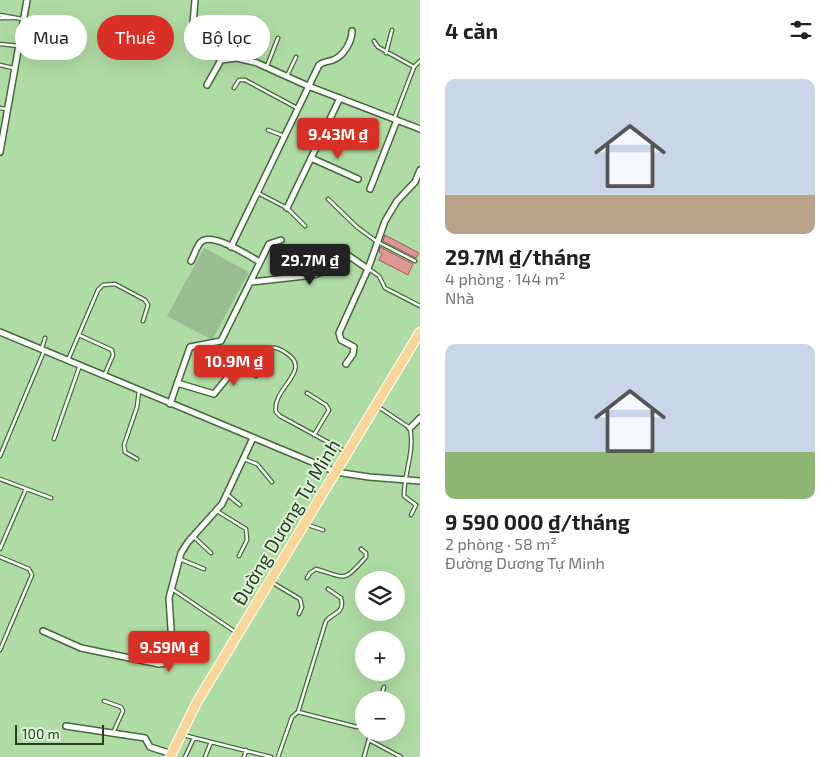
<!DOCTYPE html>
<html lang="vi">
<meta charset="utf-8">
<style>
:root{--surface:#fff;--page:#f2f2f2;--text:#202124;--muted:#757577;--accent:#d93025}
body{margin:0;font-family:"Exo 2",sans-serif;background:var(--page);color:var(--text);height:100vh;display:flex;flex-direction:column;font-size:19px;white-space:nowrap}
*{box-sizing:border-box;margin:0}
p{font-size:16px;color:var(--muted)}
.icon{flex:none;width:28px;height:28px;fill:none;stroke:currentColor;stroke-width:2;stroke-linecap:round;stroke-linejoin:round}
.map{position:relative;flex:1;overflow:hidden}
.side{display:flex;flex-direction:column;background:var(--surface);width:420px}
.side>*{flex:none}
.hud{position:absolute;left:15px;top:15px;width:330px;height:45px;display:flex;gap:10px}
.buttons{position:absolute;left:355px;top:571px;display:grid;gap:10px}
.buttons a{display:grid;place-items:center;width:50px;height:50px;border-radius:50%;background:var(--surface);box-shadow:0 5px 20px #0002;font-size:25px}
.scale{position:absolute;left:15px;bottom:12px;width:89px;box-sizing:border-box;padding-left:5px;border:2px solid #2a3c25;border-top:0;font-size:14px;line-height:18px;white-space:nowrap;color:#2a3c25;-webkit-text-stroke:4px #dff6d9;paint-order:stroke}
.price{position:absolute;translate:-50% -42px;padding:0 11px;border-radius:5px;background:var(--accent);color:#fff;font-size:16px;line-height:32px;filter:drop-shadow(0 1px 2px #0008)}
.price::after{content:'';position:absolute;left:50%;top:30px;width:15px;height:11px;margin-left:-8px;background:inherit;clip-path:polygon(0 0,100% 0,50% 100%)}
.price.current{background:#222;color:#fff}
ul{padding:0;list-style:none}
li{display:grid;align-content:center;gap:10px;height:265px;padding:0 25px}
li span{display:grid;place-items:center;height:155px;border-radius:10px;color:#555}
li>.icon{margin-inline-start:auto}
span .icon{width:90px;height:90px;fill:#fffc;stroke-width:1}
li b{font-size:21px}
h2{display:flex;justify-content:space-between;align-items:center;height:60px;padding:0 25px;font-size:21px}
.tag{padding:0 18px;border-radius:22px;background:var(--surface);box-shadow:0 5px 20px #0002;font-size:18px;line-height:45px}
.tag.current{background:var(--accent);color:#fff}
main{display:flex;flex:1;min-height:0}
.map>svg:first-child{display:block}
.green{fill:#99bc90}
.building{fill:#df9696;stroke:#9e5a5b}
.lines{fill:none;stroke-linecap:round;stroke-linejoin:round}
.service-casing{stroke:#436a38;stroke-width:5}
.minor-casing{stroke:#436a38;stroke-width:8}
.trunk-casing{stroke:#fff;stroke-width:11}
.service{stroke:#fff;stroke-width:2.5}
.minor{stroke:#fff;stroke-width:5}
.trunk{stroke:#fad698;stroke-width:9}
.labels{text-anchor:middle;stroke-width:4;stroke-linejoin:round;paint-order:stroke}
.street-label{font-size:19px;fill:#2a3c25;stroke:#dff6d9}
</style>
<main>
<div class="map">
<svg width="420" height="757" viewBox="0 0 420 757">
<rect width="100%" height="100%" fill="#afdca4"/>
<path class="green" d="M204 248 249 272 212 340 167 316Z"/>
<path class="building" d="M385 235 419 253 416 258 383 241Z
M380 247 413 264 408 275 379 260 382 254 379 252Z"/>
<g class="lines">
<defs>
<path id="service" d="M0 15 22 19
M0 18H13
M374 41 378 47 414 67
M0 44 19 46
M386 53 392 30
M0 65 13 68
M267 66 278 38
M287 76 296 57
M234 88 239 80H245L297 108
M0 108 6 109
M394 119 414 67 420 61
M268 130 284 136
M258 193 287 208 305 226
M328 199 357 227 376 241 415 261
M369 269 379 276 385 288 420 306
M79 335 112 350 113 355 105 374
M42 348 45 338
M68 360 98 290 103 285 115 284 145 300 148 305 143 321
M220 361 231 372
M256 376 268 349C275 346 280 349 286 353 314 370 271 389 276 412L280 416 346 452
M307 393 326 405 329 410 314 435
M377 406 410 428C415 452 404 472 404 496L416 505 411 515
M54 439 80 365
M0 456 44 351
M137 459 125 452 124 445 137 407 139 391
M244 459 257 464 272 482
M0 479 51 498
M228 495 240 505
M217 511 246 529 247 540 239 556
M308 525 323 530
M194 537 211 553
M0 549 26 489
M0 557 29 569 32 575 0 650
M180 559 204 569
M307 578 310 573 316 569C347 578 343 583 366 557V553L361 549
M273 583 300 599 302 607 299 614
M172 589 237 633
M159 639 171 640
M380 700 384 687
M104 701 121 707 123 711 113 733
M298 712 326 621C334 612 345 613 341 598L328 589
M183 735 271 757
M369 740 401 757
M185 757 194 738
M205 757 211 742
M244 757 246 750
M278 757 292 717 298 712 357 727
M364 757 371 732"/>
<path id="minor" d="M195 0 193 24 199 42 221 60
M207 85 221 60 237 58 257 63 308 86 420 129
M0 152 27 0
M311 158 358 179
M370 189 397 120
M287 208 340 98
M231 247 319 65C324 61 328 62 333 60 344 56 352 41 352 31
M191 261C194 256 196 248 200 243 210 230 249 256 260 262
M251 282 314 275 334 268 349 256 368 269
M0 332 336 472 369 477 420 481
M346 364 353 354 354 347 341 340 339 333 368 269 385 221 397 201 415 182 420 170
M177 383 214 394 240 362
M170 404 190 347 221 341 269 244 281 240
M410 428 420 418
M43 631 81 648 159 664 168 663 172 644 169 598 181 553 188 542 222 504 253 438
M66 726 145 738 150 747 172 754"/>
<path id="trunk" d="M170 757 197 702 420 332"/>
</defs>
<use href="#service" class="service-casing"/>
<use href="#minor" class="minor-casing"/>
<use href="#trunk" class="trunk-casing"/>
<use href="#service" class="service"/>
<use href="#minor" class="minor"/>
<use href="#trunk" class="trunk"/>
</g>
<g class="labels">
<g class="street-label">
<text transform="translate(286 522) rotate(-59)" y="7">Đường Dương Tự Minh</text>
</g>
</g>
</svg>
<div class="buttons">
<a><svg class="icon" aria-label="layers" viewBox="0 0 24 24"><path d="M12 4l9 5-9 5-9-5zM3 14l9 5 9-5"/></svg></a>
<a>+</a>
<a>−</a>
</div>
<div class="scale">100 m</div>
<b class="price" style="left:338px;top:160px">9.43M ₫</b>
<b class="price current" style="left:310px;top:286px">29.7M ₫</b>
<b class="price" style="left:234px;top:387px">10.9M ₫</b>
<b class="price" style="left:169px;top:673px">9.59M ₫</b>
<div class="hud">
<a class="tag">Mua</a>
<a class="tag current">Thuê</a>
<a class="tag">Bộ lọc</a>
</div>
</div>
<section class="side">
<h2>4 căn<svg class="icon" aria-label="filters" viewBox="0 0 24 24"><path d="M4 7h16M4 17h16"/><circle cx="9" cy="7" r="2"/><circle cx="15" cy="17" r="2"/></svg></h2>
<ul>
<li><span style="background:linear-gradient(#c9d6e8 75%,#b9a48a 0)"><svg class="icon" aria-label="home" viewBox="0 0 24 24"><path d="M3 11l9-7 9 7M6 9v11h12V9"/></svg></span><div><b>29.7M ₫/tháng</b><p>4 phòng · 144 m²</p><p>Nhà</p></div></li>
<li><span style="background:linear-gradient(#c9d6e8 70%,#8fb573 0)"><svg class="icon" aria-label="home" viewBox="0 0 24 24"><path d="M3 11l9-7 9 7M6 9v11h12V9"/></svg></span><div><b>9 590 000 ₫/tháng</b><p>2 phòng · 58 m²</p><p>Đường Dương Tự Minh</p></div></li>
</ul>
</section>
</main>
